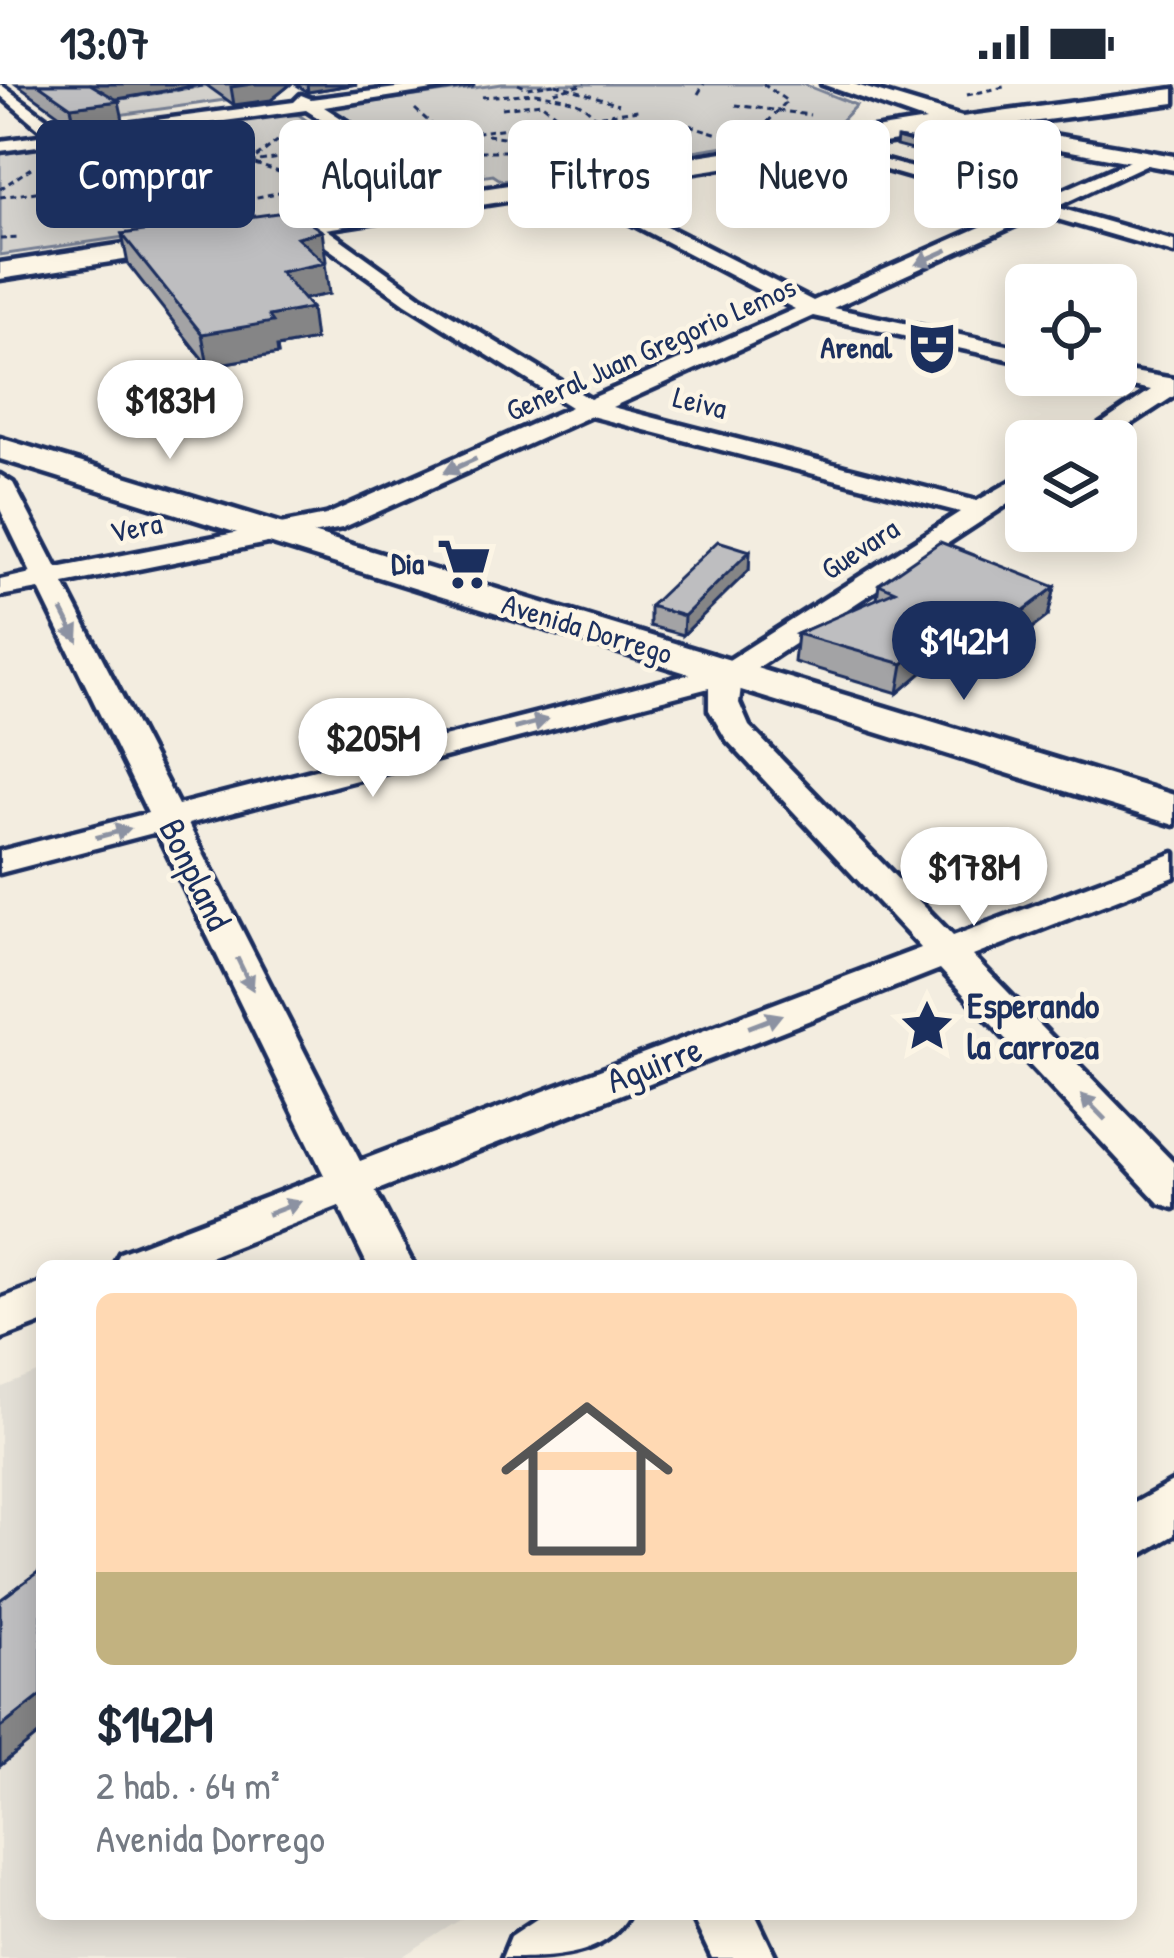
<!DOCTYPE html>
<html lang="es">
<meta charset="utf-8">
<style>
:root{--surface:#fff;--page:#f2f2f3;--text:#1f2937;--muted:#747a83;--line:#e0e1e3;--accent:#1b2f5e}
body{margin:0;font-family:"Patrick Hand",sans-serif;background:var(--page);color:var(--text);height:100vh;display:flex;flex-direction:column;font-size:45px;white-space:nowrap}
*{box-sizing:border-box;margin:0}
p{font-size:39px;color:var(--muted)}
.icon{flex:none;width:66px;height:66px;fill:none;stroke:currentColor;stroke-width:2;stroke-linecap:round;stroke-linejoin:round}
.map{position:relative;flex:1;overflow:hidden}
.drawer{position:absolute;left:36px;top:1176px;width:1101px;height:660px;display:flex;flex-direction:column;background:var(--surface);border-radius:18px;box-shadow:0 6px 30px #0003}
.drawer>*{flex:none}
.banner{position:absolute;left:36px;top:36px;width:1104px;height:108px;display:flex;gap:24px}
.controls{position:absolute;left:1005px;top:180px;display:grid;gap:24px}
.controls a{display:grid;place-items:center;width:132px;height:132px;border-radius:18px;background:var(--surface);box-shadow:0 6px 30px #0003;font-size:60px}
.price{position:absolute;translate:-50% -102px;padding:0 27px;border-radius:42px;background:#fff;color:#222;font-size:39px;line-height:78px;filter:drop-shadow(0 3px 6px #0008)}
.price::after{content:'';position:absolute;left:50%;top:72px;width:36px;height:27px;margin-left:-18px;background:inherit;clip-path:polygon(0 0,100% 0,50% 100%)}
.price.selected{background:var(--accent);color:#fff}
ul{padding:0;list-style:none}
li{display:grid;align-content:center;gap:24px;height:636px;padding:0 60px}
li+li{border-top:3px solid var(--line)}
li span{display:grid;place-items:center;height:372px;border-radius:18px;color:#555}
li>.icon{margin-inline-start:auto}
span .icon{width:216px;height:216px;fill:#fffc;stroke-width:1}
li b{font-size:51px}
.chip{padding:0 42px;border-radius:18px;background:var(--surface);box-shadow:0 6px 30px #0003;font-size:42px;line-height:108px}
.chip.selected{background:var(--accent);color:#fff}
.status{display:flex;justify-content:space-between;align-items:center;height:84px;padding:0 60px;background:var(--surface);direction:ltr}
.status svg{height:33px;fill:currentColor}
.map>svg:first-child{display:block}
.built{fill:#e3dfd6}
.green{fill:#d3d1cc;stroke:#778095;stroke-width:3}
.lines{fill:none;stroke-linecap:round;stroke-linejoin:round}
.lane-casing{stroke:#1b2f5e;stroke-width:9}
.street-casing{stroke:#1b2f5e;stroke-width:9}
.secondary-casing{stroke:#1b2f5e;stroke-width:9}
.path{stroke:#1b2f5e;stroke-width:3;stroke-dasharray:6 4.5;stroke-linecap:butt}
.lane{fill:#fcf5e5;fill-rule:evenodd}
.street{fill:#fcf5e5;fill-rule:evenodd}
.secondary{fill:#fcf5e5;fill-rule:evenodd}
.wall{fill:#a3a3a5;stroke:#1b2f5e;stroke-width:3}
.shaded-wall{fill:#858586;stroke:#1b2f5e;stroke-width:3}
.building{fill:#bebec0;stroke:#1b2f5e;stroke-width:3}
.oneway{fill:#8c92a2}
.labels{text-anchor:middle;stroke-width:9;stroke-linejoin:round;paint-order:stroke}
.far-poi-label{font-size:30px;font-weight:bold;fill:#1b2f5e;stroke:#fcf5e5;text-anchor:end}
.far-street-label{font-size:30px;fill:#1b2f5e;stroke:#fcf5e5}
.street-label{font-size:36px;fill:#1b2f5e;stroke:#fcf5e5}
.poi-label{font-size:36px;font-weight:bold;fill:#1b2f5e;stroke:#fcf5e5;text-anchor:start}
</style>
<div class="status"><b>13:07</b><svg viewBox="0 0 49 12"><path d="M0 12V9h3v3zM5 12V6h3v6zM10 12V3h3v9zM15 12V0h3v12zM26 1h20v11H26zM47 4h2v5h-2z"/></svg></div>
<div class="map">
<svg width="1174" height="1874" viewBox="0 0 1174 1874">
<rect width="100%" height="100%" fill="#f3ede0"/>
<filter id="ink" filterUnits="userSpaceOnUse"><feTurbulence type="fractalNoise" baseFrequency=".00833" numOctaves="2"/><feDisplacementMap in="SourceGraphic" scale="24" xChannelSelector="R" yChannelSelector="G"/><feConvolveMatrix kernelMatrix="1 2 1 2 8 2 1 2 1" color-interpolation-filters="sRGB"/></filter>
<g filter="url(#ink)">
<path class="built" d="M42 1287V1830H469L400 1874H0V1304Z"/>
<path class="green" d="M216 0 239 14 97 34 82 21Z
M502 0H803L856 21 833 45 502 97 493 91 441 99 330 24Z
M279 30 299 31 409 110 378 115 364 105 321 115 329 120 344 121 0 171V70L145 49 148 56 198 49 199 41Z"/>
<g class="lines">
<defs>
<path id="lane" d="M998 47 1001 51 948 66 883 51 887 49 948 62Z"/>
<path id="street" d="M0 0 65 48 294 18 301 11 311 15 428 0H471L324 23 468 116 452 120 306 26 0 67V57L47 51 0 11Z
M809 56 1037 118 1143 71 1158 75 1056 123 1174 157V169L1040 130 833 224 1026 265V279L813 232 612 323 977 417 1026 389V408L742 594 739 619 749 642 953 852 1174 769V793L973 872 1174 1079V1124L1159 1119 940 885 375 1107 414 1182H368L339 1122 186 1182H113L120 1169 324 1091 157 748 0 789V767L148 729 39 505 0 512V496L31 489 0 425V391L13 399 57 484 326 431 571 323 406 220 300 144V136H314L420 212 590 315 795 225 562 103V95H574L813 217 1021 125 809 64ZM591 332 960 428 718 583 178 721 64 500 342 444ZM709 604V626L726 655 921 864 360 1077 188 740Z
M1116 285 1174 295V312L1105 357H1076L1151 306 1105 296 1102 291H1116Z
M42 1199V1239L0 1255V1215Z
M1174 1397V1451L1131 1476V1421Z
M544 1830H629C606 1874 552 1874 502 1874L511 1852Z
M691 1830H755L776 1874H712Z"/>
<path id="secondary" d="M822 0H853L962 33 1174 5V19L1001 42 1174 72V86L962 47 0 195V179L926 37Z
M0 354 1174 711V741L0 375Z"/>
</defs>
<use href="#lane" class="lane-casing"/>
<use href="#street" class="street-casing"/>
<use href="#secondary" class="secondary-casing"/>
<path class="path" d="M518 0 527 4 554 0
M556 0 619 20
M763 0 787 17 766 40
M554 8 585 0
M535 9C571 15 590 15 604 51L641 60
M698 10 704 0
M967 11 1004 3
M482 13 535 9
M114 16 216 0
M736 21 810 31
M502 24 541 19 563 36
M415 25 485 89
M569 38 603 67
M680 38 718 50
M487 51 521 55
M413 57 638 26
M563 58 599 67
M427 67H587
M144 72 192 66
M51 80 97 106 133 111 162 108 233 91 288 49
M255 80 339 108
M138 99 205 90
M0 105 34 82
M0 113 324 68
M164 132 272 110 361 84
M148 137 212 85
M126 145 146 65
M0 155 20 154"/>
<use href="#lane" class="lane"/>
<use href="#street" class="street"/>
<use href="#secondary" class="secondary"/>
</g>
<path class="wall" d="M17 0H291L271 16 234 21 205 0 115 15 123 36 75 42Z
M295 0H357L308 8Z
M897 54 948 63 1002 59 957 78 896 62Z
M122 150 326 177H323L329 210 303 215 315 256 277 263 278 270 208 282 128 180Z
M750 467 749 486 683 551 650 542V522Z
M879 500 1055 503 1048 532 989 577 954 562 898 609 794 578 797 550 877 515Z"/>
<path class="shaded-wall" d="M90 0H205L94 19Z
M253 0H291L271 16 234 21 231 3Z
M307 0H357L308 8Z
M119 17 123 36 75 42 71 23Z
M1004 51 1002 59 957 78 958 71Z
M322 147 326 177 301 183 297 153Z
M325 179 329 210 284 219 280 188Z
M311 224 315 256 277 263 278 270 208 282 202 250 269 232Z
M750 467 749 486 683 551 684 532Z
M1055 503 1048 532 989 577 995 548Z
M959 533 954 562 898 609 903 580Z
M42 1611V1648L0 1682V1644Z"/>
<path class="building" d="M38 0H90L119 17 71 23Z
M1004 51 958 71 897 54 948 63Z
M292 127 322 147 297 153 325 179 280 188 311 224 269 232 273 238 202 250 122 150Z
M718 457 750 467 684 532 650 522Z
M940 458 1055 503 995 548 959 533 903 580 797 550 895 507 879 500Z
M42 1485V1611L0 1644V1516Z"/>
<defs><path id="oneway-solid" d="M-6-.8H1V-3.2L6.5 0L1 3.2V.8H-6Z" transform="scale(3)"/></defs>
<g class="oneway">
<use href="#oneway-solid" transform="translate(932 173) rotate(156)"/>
<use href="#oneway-solid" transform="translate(460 382) rotate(156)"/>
<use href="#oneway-solid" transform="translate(70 542) rotate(63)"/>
<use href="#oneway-solid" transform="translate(531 640) rotate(-15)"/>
<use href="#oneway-solid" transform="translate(113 749) rotate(-15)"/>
<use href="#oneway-solid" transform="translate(245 890) rotate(64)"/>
<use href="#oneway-solid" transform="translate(765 937) rotate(-21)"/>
<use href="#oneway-solid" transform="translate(1093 1023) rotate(-134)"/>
<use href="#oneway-solid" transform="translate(284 1124) rotate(-21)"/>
</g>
</g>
<defs>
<symbol id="theatre-bare" viewBox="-9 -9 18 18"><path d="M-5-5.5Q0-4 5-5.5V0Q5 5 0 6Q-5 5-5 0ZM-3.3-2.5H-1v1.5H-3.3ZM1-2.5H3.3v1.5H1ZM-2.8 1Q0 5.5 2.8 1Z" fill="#1b2f5e" stroke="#fcf5e5" stroke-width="2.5" paint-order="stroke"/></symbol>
<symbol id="supermarket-bare" viewBox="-9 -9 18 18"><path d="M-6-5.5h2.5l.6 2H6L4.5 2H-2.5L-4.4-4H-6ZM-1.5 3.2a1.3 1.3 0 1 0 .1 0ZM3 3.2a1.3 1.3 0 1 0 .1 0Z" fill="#1b2f5e" stroke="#fcf5e5" stroke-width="2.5" paint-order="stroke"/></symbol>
<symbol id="sight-bare" viewBox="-9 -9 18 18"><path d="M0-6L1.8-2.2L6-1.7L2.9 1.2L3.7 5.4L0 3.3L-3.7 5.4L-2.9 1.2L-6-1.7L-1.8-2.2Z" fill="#1b2f5e" stroke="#fcf5e5" stroke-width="2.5" paint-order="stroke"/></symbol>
</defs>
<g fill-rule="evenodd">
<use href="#theatre-bare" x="894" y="226" width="76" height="76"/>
<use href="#supermarket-bare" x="426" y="442" width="76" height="76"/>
<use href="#sight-bare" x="889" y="904" width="76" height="76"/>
</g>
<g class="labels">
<g class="far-poi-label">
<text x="892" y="274">Arenal</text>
<text x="424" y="490">Dia</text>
</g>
<g class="far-street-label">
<text transform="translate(651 265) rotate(-24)" y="10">General Juan Gregorio Lemos</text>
<text transform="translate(700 319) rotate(14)" y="10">Leiva</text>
<text transform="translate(136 444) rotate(-11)" y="10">Vera</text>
<text transform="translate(860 465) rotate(-33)" y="10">Guevara</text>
<text transform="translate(587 545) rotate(17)" y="10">Avenida Dorrego</text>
</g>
<g class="street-label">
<text transform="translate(196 790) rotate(64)" y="13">Bonpland</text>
<text transform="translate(654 980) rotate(-21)" y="13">Aguirre</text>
</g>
<g class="poi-label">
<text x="967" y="934">Esperando<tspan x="967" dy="41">la carroza</tspan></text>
</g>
</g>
</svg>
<div class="controls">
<a><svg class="icon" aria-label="locate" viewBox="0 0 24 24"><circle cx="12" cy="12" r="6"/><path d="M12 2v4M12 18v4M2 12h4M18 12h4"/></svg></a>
<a><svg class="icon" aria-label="layers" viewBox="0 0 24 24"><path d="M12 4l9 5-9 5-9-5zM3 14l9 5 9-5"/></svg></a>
</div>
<b class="price" style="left:170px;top:378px">$183M</b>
<b class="price selected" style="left:964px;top:619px">$142M</b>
<b class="price" style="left:373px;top:716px">$205M</b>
<b class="price" style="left:974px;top:845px">$178M</b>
<div class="banner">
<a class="chip selected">Comprar</a>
<a class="chip">Alquilar</a>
<a class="chip">Filtros</a>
<a class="chip">Nuevo</a>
<a class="chip">Piso</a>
</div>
<section class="drawer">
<ul>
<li><span style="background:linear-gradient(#ffd9b3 75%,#c2b280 0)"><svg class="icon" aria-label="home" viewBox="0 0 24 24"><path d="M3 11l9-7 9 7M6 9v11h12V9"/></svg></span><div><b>$142M</b><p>2 hab. · 64 m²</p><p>Avenida Dorrego</p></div></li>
</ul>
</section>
</div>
